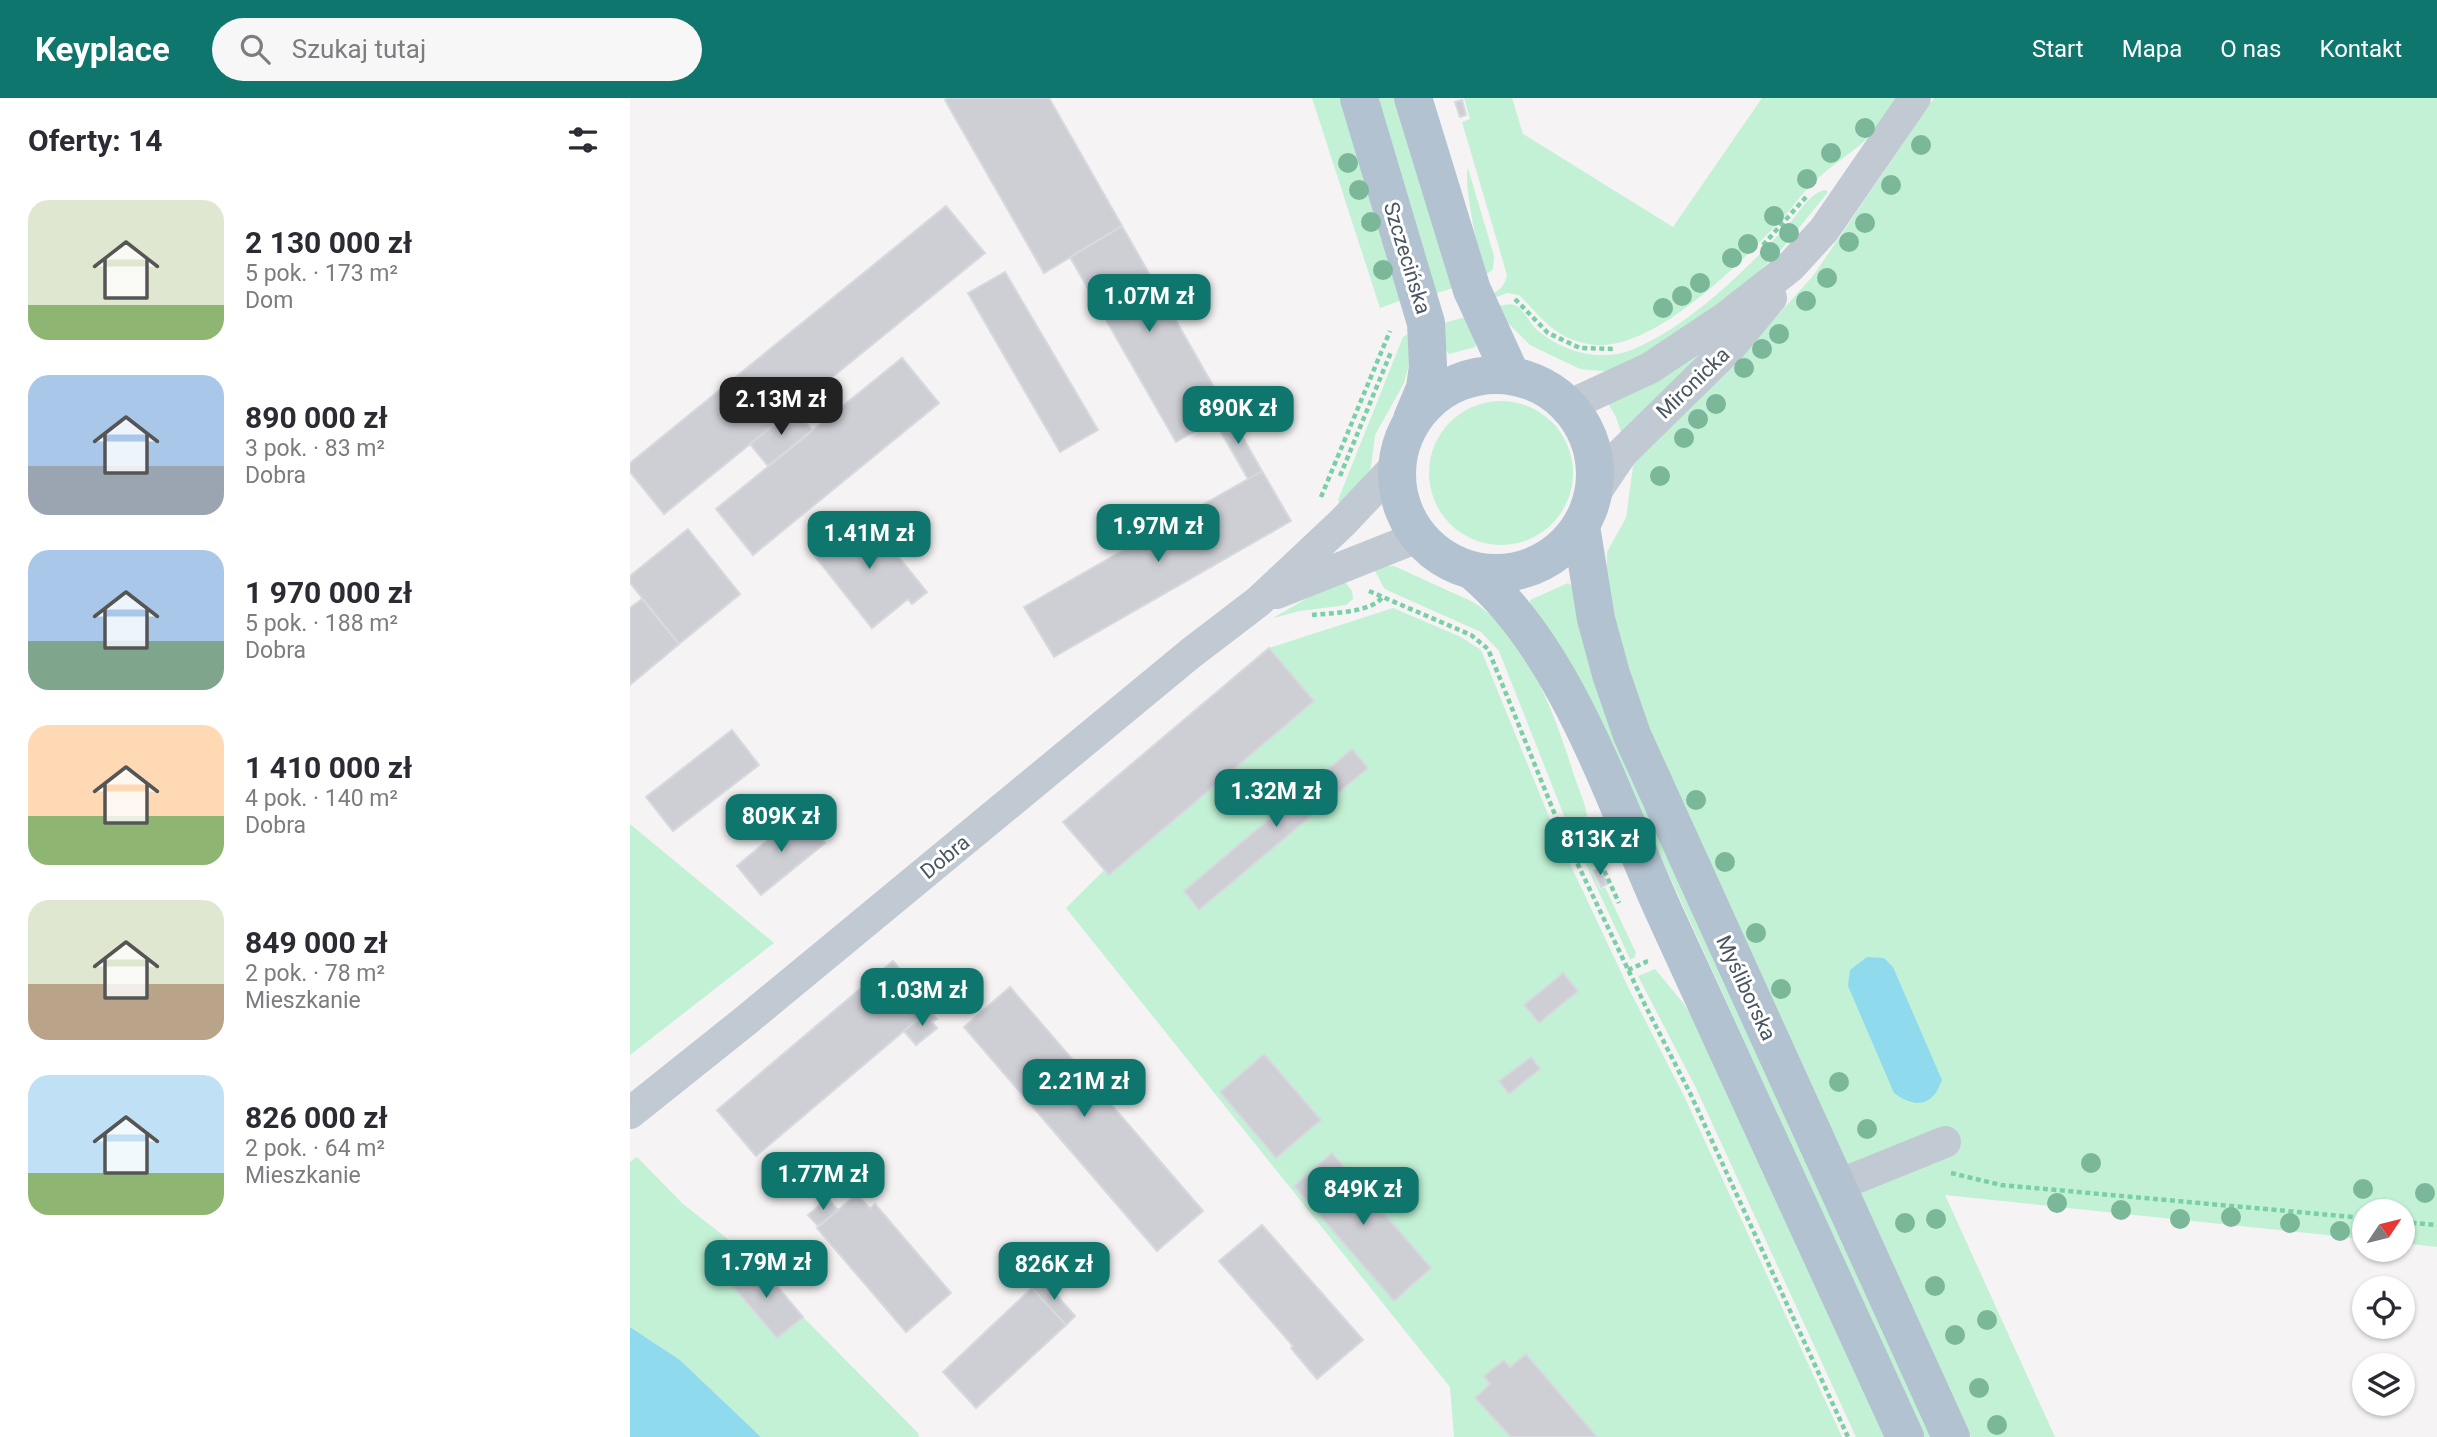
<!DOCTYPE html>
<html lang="pl">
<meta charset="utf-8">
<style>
:root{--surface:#fff;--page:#f7f7f7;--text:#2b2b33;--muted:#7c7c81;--accent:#0f766e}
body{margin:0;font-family:Roboto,sans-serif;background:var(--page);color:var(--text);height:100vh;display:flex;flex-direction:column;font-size:26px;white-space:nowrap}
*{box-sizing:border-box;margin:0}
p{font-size:23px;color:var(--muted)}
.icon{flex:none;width:38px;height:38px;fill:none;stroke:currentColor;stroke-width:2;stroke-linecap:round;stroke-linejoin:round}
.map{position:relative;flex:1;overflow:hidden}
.drawer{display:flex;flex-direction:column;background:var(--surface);width:630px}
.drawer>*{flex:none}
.needle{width:46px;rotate:55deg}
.fabs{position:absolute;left:1722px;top:1101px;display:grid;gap:14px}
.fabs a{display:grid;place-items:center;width:63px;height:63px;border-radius:50%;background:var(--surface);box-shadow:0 2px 5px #0004;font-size:35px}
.price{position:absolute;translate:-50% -60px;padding:0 16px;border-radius:14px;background:var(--accent);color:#fff;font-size:23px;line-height:46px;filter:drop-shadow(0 2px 4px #0008)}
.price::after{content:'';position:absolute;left:50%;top:42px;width:21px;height:16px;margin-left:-10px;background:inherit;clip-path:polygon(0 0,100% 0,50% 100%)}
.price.selected{background:#222;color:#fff}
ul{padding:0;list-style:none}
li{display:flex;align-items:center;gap:21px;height:175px;padding:0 28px}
li span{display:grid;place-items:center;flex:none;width:196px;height:140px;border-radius:21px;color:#555}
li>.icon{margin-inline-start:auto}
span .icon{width:84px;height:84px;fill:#fffc;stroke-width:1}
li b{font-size:30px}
h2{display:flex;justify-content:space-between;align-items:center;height:84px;padding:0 28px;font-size:30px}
header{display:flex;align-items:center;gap:42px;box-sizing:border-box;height:98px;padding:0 35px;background:var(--accent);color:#fff}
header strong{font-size:33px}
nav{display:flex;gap:38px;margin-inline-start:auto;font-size:24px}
.search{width:490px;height:63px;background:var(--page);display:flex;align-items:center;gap:18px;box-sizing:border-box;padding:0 24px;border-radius:38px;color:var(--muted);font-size:26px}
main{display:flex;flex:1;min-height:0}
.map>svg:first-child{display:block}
.green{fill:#c3f1d5}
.water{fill:#90daee}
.building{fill:#cdcfd5;stroke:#d7d9de;stroke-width:2}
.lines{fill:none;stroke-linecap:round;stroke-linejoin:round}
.path{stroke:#7ad0a6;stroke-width:4.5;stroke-dasharray:5 3.5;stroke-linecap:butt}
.minor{stroke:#c1cad2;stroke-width:32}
.major{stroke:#b3c2d1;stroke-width:38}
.tree{fill:#7bb799}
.labels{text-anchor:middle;stroke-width:6;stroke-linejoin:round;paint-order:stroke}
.street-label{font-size:21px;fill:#4a5661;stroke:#fff}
</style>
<header>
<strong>Keyplace</strong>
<div class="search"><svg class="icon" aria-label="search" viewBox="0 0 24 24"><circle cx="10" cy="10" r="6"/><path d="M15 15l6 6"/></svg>Szukaj tutaj</div>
<nav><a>Start</a><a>Mapa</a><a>O nas</a><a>Kontakt</a></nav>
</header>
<main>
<section class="drawer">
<h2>Oferty: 14<svg class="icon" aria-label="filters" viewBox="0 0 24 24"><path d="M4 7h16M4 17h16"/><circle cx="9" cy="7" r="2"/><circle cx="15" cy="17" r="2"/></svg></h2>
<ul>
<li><span style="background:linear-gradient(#dfe7d0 75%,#8fb573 0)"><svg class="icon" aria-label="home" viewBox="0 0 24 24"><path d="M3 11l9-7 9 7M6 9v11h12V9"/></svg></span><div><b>2 130 000 zł</b><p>5 pok. · 173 m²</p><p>Dom</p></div></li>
<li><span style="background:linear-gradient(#a9c7e8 65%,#9aa5b1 0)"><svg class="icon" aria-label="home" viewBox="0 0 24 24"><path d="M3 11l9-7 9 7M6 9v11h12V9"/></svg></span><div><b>890 000 zł</b><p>3 pok. · 83 m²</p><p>Dobra</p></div></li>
<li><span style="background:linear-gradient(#a9c7e8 65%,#7fa58c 0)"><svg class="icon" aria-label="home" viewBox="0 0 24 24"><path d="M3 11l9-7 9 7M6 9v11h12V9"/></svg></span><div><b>1 970 000 zł</b><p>5 pok. · 188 m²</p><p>Dobra</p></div></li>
<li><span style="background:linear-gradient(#ffd9b3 65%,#8fb573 0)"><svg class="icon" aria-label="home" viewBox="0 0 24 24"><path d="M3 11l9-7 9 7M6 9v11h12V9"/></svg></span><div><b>1 410 000 zł</b><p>4 pok. · 140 m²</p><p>Dobra</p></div></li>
<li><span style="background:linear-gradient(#dfe7d0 60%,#b9a48a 0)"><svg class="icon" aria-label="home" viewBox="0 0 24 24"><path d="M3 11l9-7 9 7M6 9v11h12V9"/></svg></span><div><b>849 000 zł</b><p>2 pok. · 78 m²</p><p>Mieszkanie</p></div></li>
<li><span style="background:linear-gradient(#bfe0f5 70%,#8fb573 0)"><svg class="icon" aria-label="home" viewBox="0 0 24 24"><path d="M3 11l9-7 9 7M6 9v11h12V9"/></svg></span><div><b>826 000 zł</b><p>2 pok. · 64 m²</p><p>Mieszkanie</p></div></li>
</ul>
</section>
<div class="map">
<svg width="1807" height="1339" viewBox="0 0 1807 1339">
<rect width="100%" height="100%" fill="#f5f3f3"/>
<path class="green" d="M682 0H710L772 202 750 210Z
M746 0H764L823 190 804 196Z
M834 0H882L893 36 1043 129 1132 0H1267C1259 11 1252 25 1243 35 1225 54 1200 67 1182 86 1170 97 1162 111 1151 122 1112 164 1026 251 966 247 927 244 913 221 889 197L877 195 864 200 862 196C871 191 875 187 877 177L832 24 840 21Z
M1304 0H1807V1149L1773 1145V1113H1734V1141L1315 1097 1425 1339H1341L1018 631 989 540 977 480V454L996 420 1004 361 1128 239 1183 178Z
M838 70 864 158 863 171 855 178C849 159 833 85 838 70Z
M1195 92 1198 94 1151 152 1123 179 1047 240 982 274 950 271 900 247 878 225 868 208C875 207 882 204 888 209 895 214 899 224 905 230 931 254 971 265 1004 251 1062 226 1114 173 1157 128 1168 117 1179 95 1195 92Z
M835 219 846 244 845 249 819 256 816 252 811 226Z
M780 235V263L774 285 745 337 741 369 731 392 713 412 708 402 773 239Z
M1080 242 1086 249 992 337 986 319 976 302Z
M799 375a72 72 0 1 1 144 0a72 72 0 1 1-144 0Z
M764 468 843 504C898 538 925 618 944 677 948 690 958 710 957 722L939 730 869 553 851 534 759 493 754 490 743 469Z
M712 480 722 493 723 501 716 507 670 513 643 520Z
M938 485 943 489 1304 1339H1294L966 616 900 507V502Z
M763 510 831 539 851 552 926 736 998 889 1054 998 1212 1339H824L820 1289 436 810 622 625 639 550Z
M0 726 144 845 0 957Z
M952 745 957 748 966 768 961 771 970 791 975 789 1006 855 1004 860 1000 861 947 747Z
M1025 871 1054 906 1071 935 1256 1339H1226L1066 990 1008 878Z
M7 1059 53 1106 126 1163 100 1185 147 1240 173 1219 288 1335 289 1339H131L50 1262 0 1229V1064Z"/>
<path class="water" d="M1237 859 1254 860 1263 869 1312 982C1310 986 1307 995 1303 998 1291 1011 1275 1003 1264 995L1218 888 1220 872Z
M0 1229 50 1262 131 1339H0Z"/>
<path class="building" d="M318 0H419L492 128 414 175 315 2Z
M832 2 836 17 830 19 825 4Z
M316 108 355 155 34 416 0 374V365Z
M492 128 598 314 546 344 440 159Z
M375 174 468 332 430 354 338 195Z
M272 260 309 305 123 457 86 411Z
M164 310 182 332 138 368 120 346Z
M598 314 632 373 618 381 584 322Z
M632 373 661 423 424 559 394 509Z
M233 415 297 494 282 506 278 501 242 530 183 456Z
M58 431 110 496 49 546 0 485V478Z
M12 501 49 546 0 587V510Z
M639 550 684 603 479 777 433 724Z
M102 632 129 667 43 733 16 699Z
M722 651 738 670 569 812 554 793Z
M170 715 195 745 131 797 107 768Z
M970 769 977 786 971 789 963 772Z
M263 863 301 910 126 1058 87 1012Z
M933 875 948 893 909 925 894 907Z
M380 889 573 1113 527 1153 334 929Z
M299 912 307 921 302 924 307 930 286 947 274 933Z
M634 956 691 1022 646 1060 590 994Z
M901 959 910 971 879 996 869 983Z
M702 1055 801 1170 764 1203 664 1088Z
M227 1096 240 1111 245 1106 321 1195 276 1234 187 1130Z
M198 1100 208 1112 188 1128 178 1117Z
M632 1127 733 1242 687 1281 661 1250 663 1248 589 1163Z
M126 1163 173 1219 147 1240 100 1185Z
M412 1181 445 1218 436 1227 402 1190Z
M402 1190 436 1227 346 1310 313 1274Z
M896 1256 967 1339H881L845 1300 860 1286 854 1278 874 1262 880 1269Z"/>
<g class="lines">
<path class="path" d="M1133 147 1176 99
M885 201 918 235 950 250 985 251
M710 378 761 254
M691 399 760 233
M739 493 841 537 858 551 930 729 1015 907 1060 995 1218 1339
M682 517C700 515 743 515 753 498
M935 740 955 731 989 805
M998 872 1016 864 1015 861
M1321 1075 1371 1087 1734 1120
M1773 1124 1807 1127"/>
<path class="minor" d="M938 308 1020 270 1095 220 1160 169 1194 132 1285 0
M963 398 992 355 1101 248 1141 200
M647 495 788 439
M0 1015 114 924 561 555 629 503 713 424 766 368
M1206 1088 1315 1044"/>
<path class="major" d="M729 0 796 225 798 268 795 290 782 321
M783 0 842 192 881 277
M767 376a99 99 0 1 1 198 0a99 99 0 1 1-198 0Z
M951 428 966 521 981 576 1002 637 1321 1339
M844 474C938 554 984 704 1034 814 1114 989 1195 1164 1275 1339"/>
</g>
<g class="tree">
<circle cx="1235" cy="30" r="10"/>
<circle cx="1291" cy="47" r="10"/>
<circle cx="1201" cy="55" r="10"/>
<circle cx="718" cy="65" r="10"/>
<circle cx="1177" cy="81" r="10"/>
<circle cx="1261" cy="87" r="10"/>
<circle cx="729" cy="92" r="10"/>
<circle cx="1144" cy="118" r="10"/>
<circle cx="741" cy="124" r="10"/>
<circle cx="1235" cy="125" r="10"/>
<circle cx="1159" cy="135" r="10"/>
<circle cx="1219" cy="144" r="10"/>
<circle cx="1118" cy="146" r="10"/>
<circle cx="1140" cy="154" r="10"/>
<circle cx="1102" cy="160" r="10"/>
<circle cx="753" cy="172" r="10"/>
<circle cx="1197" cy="180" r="10"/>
<circle cx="1070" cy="185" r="10"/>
<circle cx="1052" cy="198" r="10"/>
<circle cx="1176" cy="203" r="10"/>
<circle cx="1033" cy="210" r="10"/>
<circle cx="1149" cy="236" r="10"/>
<circle cx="1132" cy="251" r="10"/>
<circle cx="1114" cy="270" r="10"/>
<circle cx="1086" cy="306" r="10"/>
<circle cx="1068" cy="321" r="10"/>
<circle cx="1054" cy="340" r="10"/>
<circle cx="1030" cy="378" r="10"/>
<circle cx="1066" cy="702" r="10"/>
<circle cx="1095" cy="764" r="10"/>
<circle cx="1126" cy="835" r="10"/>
<circle cx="1151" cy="891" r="10"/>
<circle cx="1209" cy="984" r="10"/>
<circle cx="1237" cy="1031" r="10"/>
<circle cx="1461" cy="1065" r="10"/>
<circle cx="1733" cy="1091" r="10"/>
<circle cx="1795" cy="1095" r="10"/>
<circle cx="1427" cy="1105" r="10"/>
<circle cx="1491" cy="1112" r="10"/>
<circle cx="1601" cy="1119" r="10"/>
<circle cx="1306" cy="1121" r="10"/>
<circle cx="1550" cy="1121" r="10"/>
<circle cx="1275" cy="1125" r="10"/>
<circle cx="1660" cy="1125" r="10"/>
<circle cx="1710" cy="1133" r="10"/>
<circle cx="1305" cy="1188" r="10"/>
<circle cx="1357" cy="1222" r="10"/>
<circle cx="1325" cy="1237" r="10"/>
<circle cx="1349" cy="1290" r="10"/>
<circle cx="1367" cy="1327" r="10"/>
</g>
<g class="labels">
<g class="street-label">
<text transform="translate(777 160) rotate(73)" y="7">Szczecińska</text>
<text transform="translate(1063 285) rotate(-44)" y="7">Mironicka</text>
<text transform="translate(315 759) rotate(-39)" y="7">Dobra</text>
<text transform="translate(1116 890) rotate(65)" y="7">Myśliborska</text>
</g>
</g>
</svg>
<div class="fabs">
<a><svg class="needle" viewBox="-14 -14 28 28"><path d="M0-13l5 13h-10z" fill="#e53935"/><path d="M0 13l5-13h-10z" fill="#7c7c81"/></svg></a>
<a><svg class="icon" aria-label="locate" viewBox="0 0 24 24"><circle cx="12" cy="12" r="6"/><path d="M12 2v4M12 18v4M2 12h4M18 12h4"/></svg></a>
<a><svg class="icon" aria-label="layers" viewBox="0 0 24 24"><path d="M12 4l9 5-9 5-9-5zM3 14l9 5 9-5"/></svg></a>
</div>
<b class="price" style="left:519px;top:236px">1.07M zł</b>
<b class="price selected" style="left:151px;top:339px">2.13M zł</b>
<b class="price" style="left:608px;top:348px">890K zł</b>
<b class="price" style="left:528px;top:466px">1.97M zł</b>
<b class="price" style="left:239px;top:473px">1.41M zł</b>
<b class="price" style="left:646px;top:731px">1.32M zł</b>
<b class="price" style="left:151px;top:756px">809K zł</b>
<b class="price" style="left:970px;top:779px">813K zł</b>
<b class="price" style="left:292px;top:930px">1.03M zł</b>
<b class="price" style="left:454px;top:1021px">2.21M zł</b>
<b class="price" style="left:193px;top:1114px">1.77M zł</b>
<b class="price" style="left:733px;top:1129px">849K zł</b>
<b class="price" style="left:136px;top:1202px">1.79M zł</b>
<b class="price" style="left:424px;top:1204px">826K zł</b>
</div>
</main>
